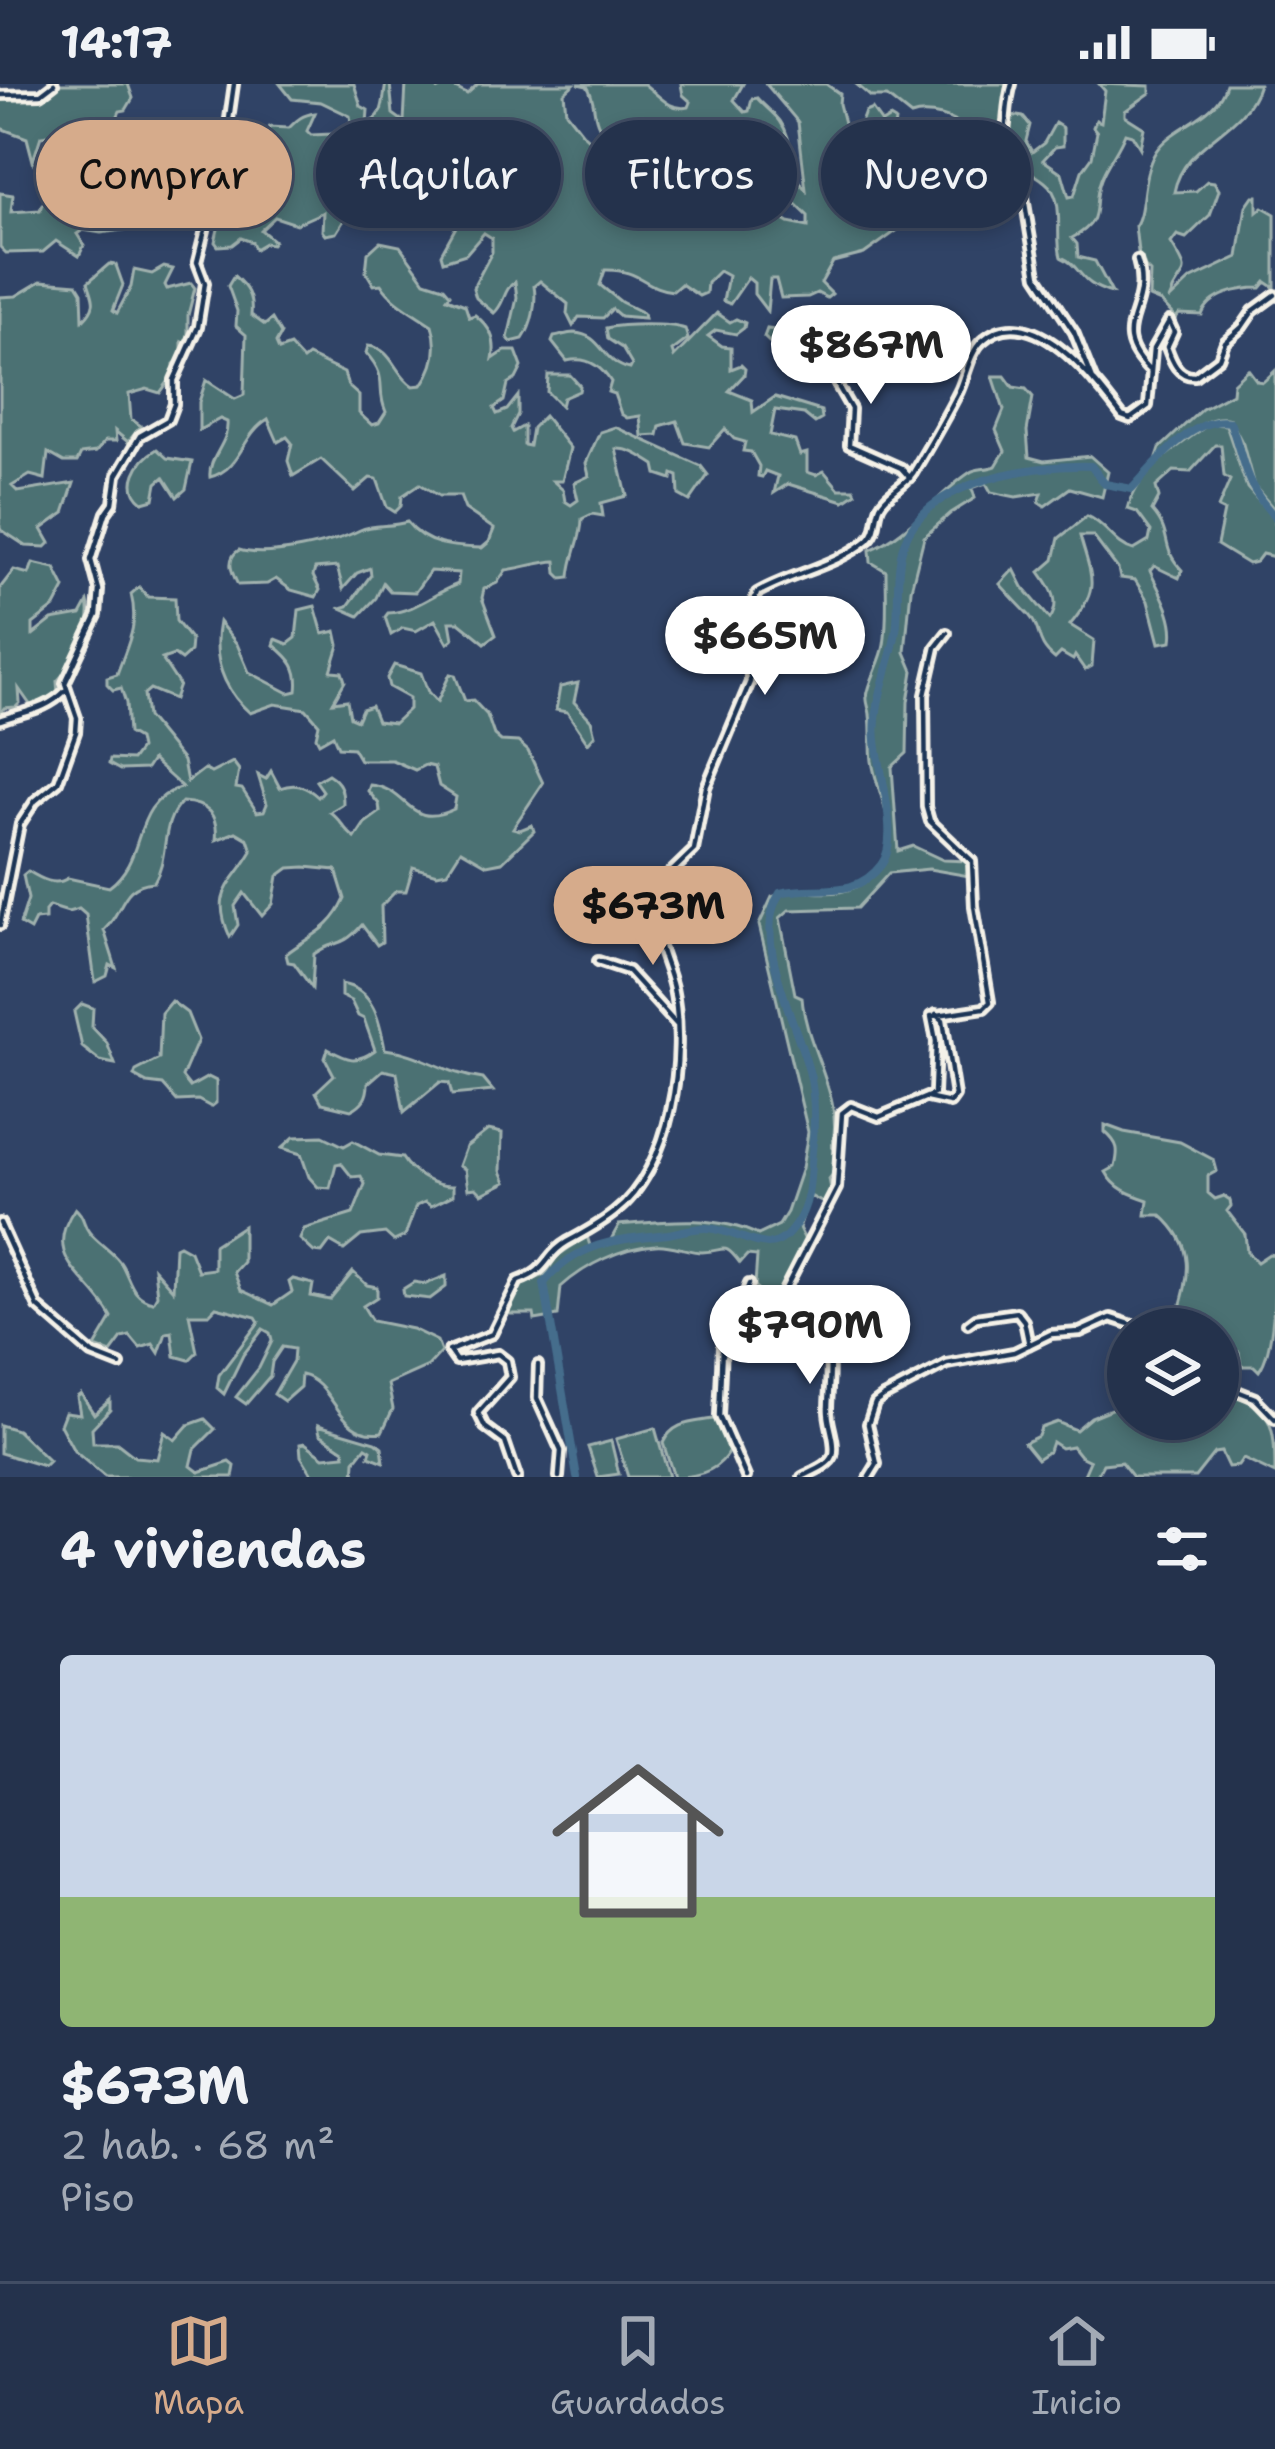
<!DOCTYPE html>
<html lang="es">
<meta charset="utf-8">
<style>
:root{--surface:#24324c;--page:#303e56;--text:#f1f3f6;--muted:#a3aab5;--line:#414d64;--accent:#d6ab8b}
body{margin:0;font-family:"Shantell Sans",sans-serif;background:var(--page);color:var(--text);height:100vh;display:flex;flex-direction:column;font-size:45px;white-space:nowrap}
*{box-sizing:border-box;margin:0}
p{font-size:39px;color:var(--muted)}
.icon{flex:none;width:66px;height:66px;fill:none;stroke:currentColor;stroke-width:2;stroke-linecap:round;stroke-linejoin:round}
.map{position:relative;height:1393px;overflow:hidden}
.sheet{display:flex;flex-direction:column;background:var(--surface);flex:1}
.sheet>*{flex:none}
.hud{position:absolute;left:36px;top:36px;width:1203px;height:108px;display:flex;gap:24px}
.buttons{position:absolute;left:1107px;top:1224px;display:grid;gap:24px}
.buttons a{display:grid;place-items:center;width:132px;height:132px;border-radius:50%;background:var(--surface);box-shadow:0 6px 18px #0003,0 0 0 3px var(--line);font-size:60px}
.price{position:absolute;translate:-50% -102px;padding:0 27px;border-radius:42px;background:#fff;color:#222;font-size:39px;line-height:78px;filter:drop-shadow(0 3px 6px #0008)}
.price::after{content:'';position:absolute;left:50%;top:72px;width:36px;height:27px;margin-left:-18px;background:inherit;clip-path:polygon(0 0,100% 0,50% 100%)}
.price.selected{background:var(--accent);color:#111}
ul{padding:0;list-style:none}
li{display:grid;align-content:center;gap:24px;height:636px;padding:0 60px}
li span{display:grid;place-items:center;height:372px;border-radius:12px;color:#555}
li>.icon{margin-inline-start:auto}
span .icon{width:216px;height:216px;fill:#fffc;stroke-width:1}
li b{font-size:51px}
h2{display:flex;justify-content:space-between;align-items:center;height:144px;padding:0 60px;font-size:51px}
.pill{padding:0 42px;border-radius:54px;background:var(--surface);box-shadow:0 6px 18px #0003,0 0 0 3px var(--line);font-size:42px;line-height:108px}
.pill.selected{background:var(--accent);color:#111}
.status{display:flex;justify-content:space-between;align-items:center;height:84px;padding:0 60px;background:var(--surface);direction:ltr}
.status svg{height:33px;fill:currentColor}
.menu{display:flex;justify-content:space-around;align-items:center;height:168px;border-top:3px solid var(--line);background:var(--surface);font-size:33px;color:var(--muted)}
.menu a{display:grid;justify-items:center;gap:6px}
.menu .selected{color:var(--accent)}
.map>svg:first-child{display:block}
.green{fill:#4c7173;stroke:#a0b1ae;stroke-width:3;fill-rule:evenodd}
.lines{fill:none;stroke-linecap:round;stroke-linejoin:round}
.river{stroke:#446d8c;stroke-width:8}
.minor-casing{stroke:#f4f1e8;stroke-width:14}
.minor{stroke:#1d3557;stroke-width:4.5}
</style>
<div class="status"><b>14:17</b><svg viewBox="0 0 49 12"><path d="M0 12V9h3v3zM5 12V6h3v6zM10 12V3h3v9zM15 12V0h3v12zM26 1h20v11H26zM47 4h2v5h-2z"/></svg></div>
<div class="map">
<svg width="1275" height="1393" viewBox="0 0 1275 1393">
<rect width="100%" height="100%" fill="#304366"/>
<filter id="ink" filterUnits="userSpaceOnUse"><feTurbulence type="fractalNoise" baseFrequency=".00833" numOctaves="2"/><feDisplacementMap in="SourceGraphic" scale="24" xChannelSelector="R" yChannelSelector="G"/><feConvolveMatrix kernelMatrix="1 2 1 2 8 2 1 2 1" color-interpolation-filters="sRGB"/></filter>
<g filter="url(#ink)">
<path class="green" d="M59 0H128L133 14 126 26 120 27 112 45 91 40 85 44 84 62 63 65 47 51 41 52 33 77 27 54 0 44V15L41 14Z
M280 0H354L361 22 368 26 367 39C386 33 382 16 386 0H390L393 30 404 38 406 0H436L438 5 447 0 467 10 478 0H574L564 9 566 28 584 51 607 72 618 74 638 101 637 114 632 107 628 109 625 133 631 131V125C650 125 659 123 662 99L637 85 630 72 638 66 655 62 659 56C644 50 607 57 599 42 592 29 596 16 587 2L578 0H644C660 12 669 27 689 23L691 18 683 11 681 0H743L734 16 745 28 749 27 752 15 757 14C764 22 774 29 780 37 796 59 787 86 806 106L798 38 766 0H826L840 10 839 20 851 66 846 77 855 122 860 124 864 117 860 87 852 82 858 69 856 52 865 28 872 25 882 39 890 34 895 37 893 55 919 86 915 99 937 92 944 106 931 111 923 122 896 118 891 113 897 106 893 95 886 93 892 74 886 70 875 102 885 130 891 133 902 123 921 129V135L899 145 864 170 833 178 821 199 832 210 827 214 817 209 808 213 781 214 776 195H770L767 227 754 210V199L748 194 730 220 723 217 728 192 719 187 707 199 706 209 699 212 681 200 673 207C645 205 641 185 605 186L600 201 621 218 643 229 644 234 620 232 612 225 603 234 579 233 573 242 567 230 568 220 540 197 534 202C537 219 532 242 523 255L511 258 508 254 517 214 515 198C503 205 505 220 494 229L476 214 473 204 492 168V154L484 149 466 170 443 177 441 170 463 130V121C448 109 438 112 422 121L378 105 363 106 336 149 325 151 322 147 323 128 296 140 275 133 261 146 274 157 272 160 265 159 255 165 252 158 241 154 232 161 218 162 215 158 219 141 230 138 234 126 250 125 252 120 244 111 236 116H215L205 98 207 76 211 71 221 75 230 93 274 105 278 101 272 89 264 93 245 67 232 61 231 52 241 57 268 51 269 43 289 44C297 36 301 31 315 29L307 47 311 51 332 50 351 38 350 32 321 18 292 15ZM725 51 740 58 750 92 784 109 808 132V143L789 139 732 104V122L717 126 708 101 698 91 687 108 684 83 705 62 722 63Z
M856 0H1006C1002 20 1005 52 996 67L982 64 971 76 965 73 967 47C957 33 927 26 911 32L887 13H871Z
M1099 0 1150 2V9L1125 27V32L1144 44 1140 64 1132 51 1125 49C1119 65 1107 79 1101 95 1090 124 1107 135 1072 154L1077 160 1078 173 1095 177 1112 209C1078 200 1082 182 1061 173 1054 151 1067 115 1045 98 1032 87 1017 83 1004 72L1010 31 1023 33 1030 41 1026 57 1032 68 1044 59 1055 39 1063 44V62L1055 63 1043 76 1062 89 1069 113 1074 112 1082 87 1092 73 1097 48 1093 43 1096 36 1101 38 1105 7Z
M1226 0H1259C1244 50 1184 56 1174 108L1196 107 1207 97 1214 98 1219 106 1210 131 1186 154 1177 151 1171 159C1195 197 1181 182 1169 216L1190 196 1238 173 1246 122 1253 112H1257V128L1263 123 1275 130V204L1266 198 1261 204C1240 204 1210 210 1202 231L1179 230 1176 234 1161 218 1149 213 1150 188 1139 177 1135 142C1146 127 1140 92 1156 67 1173 41 1217 34 1226 0Z
M88 84 100 97 114 90 128 91 127 106 102 109 85 121 88 133 112 141 137 127 141 137 137 144 101 149 83 146 77 150 84 161 79 172 56 157 43 168 6 169 0 163V109L13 111 11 128 40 126 42 120 58 112 62 113 63 131 84 108Z
M380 158 400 162 425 197 444 203 450 210 447 214 465 221 469 233 475 231C490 243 497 255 493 275L505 267H516L522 283 516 295 508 300 504 317 494 324 497 330 507 326 518 312V330L511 344 513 348 524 342V361L529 362 532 344 544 332 570 364 562 397H553L563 406 565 417 571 421 578 416 574 399 589 392 586 379 600 348 615 343 701 382 708 391 690 417 679 411 678 392 673 390 672 395 657 390 655 381C642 373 631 364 616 365L627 412 601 419 603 432 592 430 582 435C582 455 571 472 570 493L562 494 557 489 556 477C550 476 516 485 506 486L497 499 484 505 482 514 496 551 485 559 459 538H450L453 555 448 559 435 536 416 547 403 544 391 551 385 533 388 529C416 527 432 510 458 500L459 489 430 487 415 508 390 507 383 499 376 514 359 532 341 524 348 522 371 491 370 484 357 489 343 505 337 483 315 485 313 492 320 506 316 513 291 506 276 495 267 500 238 501C232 489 225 475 239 466 268 475 334 459 360 446 373 440 392 443 407 438 425 462 453 463 482 464L489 458 494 445 465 425 460 412H439L420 400 402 412 401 422 395 428 387 423 377 395 370 394 355 407 321 375 293 392 288 377 292 359 287 353 278 358 268 335C241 351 242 385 210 393 208 373 229 360 227 338L220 335 199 346V318L206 296 235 315 244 311 246 251 236 242 237 227 228 202 234 192C247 203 253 213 251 231L265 241 272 235 281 250 276 259 279 266 290 262 303 276 308 272 344 289 348 302 359 312V329L372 341 379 339 386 328C375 304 390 295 366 269L368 262C393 264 394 290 413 302L422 301C435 283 439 263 432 241 415 229 392 218 381 200L374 201 366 188 368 169Z
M109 180 116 181 123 201 113 226 117 229 131 203 134 186 152 190 164 183 173 185 165 201 167 205 191 199 195 204 188 231V261L182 258V274L174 280V290L160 309 147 305 129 310 131 335 141 342 128 358 115 347 116 357H105L96 368 81 370 77 378H64L48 369 45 395 30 391 12 402 18 408 74 399 64 429 42 445 50 459 46 463 26 462 0 445V213L16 212 41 197 77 200 82 208 83 236C99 220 93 214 88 198Z
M717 229 730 238 736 235 745 239 744 244 736 250 716 246 708 252 722 262 731 263V285L741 281 745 285 744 291 729 307 752 316 753 328 775 313 821 327 822 335 815 339 804 330 775 326 770 351 795 357 800 371 807 369V388L816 391 824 387 839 405H854L856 409 844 417 788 400 774 409 778 392 765 387 762 393 758 392 759 382 751 368 743 367 745 358 734 355 725 345 709 363 685 359 677 337 660 342 658 351 642 352 640 332 627 334 621 330 614 310 608 308 611 298C601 282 587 272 567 277L552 258 554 253C561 252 567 249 574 249 603 250 601 279 630 285L632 281 622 264 608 255 606 244C623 240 669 239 685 245L688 255 672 267 674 273Z
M842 232 866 237 871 261 860 257 847 261 835 240Z
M794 240 819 244 820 253 799 255 801 271 788 276 764 253 767 245 783 247Z
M1248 285 1257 297 1263 298 1275 287V426L1254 402 1243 360 1230 335C1204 327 1177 362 1157 373L1160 364 1202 325 1232 309 1233 299Z
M548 291H570L580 302 579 307 563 314 561 322 547 308Z
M993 292H1005L1013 303 1026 305 1033 313 1027 347 1029 373 1044 377 1090 372 1108 388 1102 413 1070 404 1045 422 1039 418 1042 409 1016 413 991 408 986 399 972 404 975 414 951 429 924 453 911 505 905 568 913 587 908 618 907 669 892 683 898 767 913 762 943 776 969 777V792L929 785 889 789 857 824 789 826 780 834 795 910 802 913C805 965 845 1012 832 1063L837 1067V1085L829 1095 831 1105 825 1120 810 1112 799 1144 805 1156 776 1215 765 1218 755 1201 757 1172 747 1171 740 1179C723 1156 725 1168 702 1168 687 1168 670 1159 655 1161 622 1163 585 1181 561 1203L558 1232 535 1236 534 1230H508L520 1200 545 1191 557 1172 587 1152 591 1165 608 1161 619 1141C664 1137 716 1130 758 1151L779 1141 787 1128 802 1084 808 1048 759 841 772 813C806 800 835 821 869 795 911 764 878 717 872 677 870 661 872 646 870 631 870 626 866 618 867 613 869 596 881 579 884 561 888 537 886 511 886 487L871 478 870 466C909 450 935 412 969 389 977 383 986 386 996 382L1005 367 996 346 1004 326Z
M1209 340 1226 341 1247 404 1275 435V473L1262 470 1256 478 1248 480 1217 461 1224 427 1218 424 1230 396 1224 392 1221 361H1215L1190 388 1174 387 1156 403 1159 414 1152 427C1174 452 1159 462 1182 486L1179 494 1154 482 1150 487C1160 509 1176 533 1172 557L1159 559 1148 517 1135 496 1120 494 1118 485 1093 452H1080C1092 495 1101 504 1070 541L1094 556 1092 582 1085 586 1075 572 1073 576 1061 569 1055 575C1034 558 1043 547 1029 531 1019 521 1010 511 1000 500L1014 485 1023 503 1050 535C1062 517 1050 502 1040 488L1054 476 1059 454 1087 432C1107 440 1114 461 1134 466L1149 457 1151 447 1137 428 1128 425C1138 386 1179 362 1209 340Z
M157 365 167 374 192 378 186 405 177 413 164 393 157 399 154 415 143 418C122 402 138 376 157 365Z
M33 479 55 484 65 504 55 523 33 540V551L52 536 81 531 88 518C94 541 74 581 57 597L58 610 49 621 31 622 19 605 20 619 16 623 4 624 0 632V504L14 486 29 490Z
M139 503 148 513 175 514 176 537 191 556 190 568 181 576 174 571 162 575 179 601 174 615 150 605 144 610 147 633 183 677 187 698 204 685 211 689 233 678 239 686 236 704 242 705 257 728 264 727 267 720 258 691 266 695 271 687 280 704C295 698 306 702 318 713L323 707 316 697 328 690C341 698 343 706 343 720L330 728C341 736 344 746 355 754L365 739 380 728 379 720 368 707 370 701C411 705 407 747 454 725L456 713 439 702 434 683 425 681 415 686 392 676H360L353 664 338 663 333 651 319 659 316 653 319 640 306 625 275 620 250 629C222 604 212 574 219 538L237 560 249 588 289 609 297 607C300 584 291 575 274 561L276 555 288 560 296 554 299 526 315 522 323 550 336 547 339 561 331 587 342 588 345 597 333 618 347 616 350 633 357 636 362 625 371 622 377 637 394 639 409 625V614L389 603 387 594 394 581 421 589 428 608 437 618 450 590 455 591 465 617 473 616 487 631 494 651 501 657 518 658 528 667 543 699 513 744 520 746 532 741 534 747 502 778 487 781 461 766 447 788 437 790 413 783 406 807H396L381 822 382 858 377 861 362 841C339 867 336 854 314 870L312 904 294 879 288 878 286 870C311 850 330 848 345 815L336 786 305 783 289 784 278 792 273 820 262 832 244 809 235 822 238 841 230 853C210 807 232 802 252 767L248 755 236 748 216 756C219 730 206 719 182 718 159 740 170 772 154 798 120 800 124 828 104 846L116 884 110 881 107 892 95 898 86 831 79 825 68 828 49 822 45 827V835L35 836 30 846 20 840 28 815 23 791 28 787C41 795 55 803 68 794L109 803C149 774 128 720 182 703L152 676 146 685 120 686 109 680 110 675 132 676 140 665 138 655 128 649 126 619 121 604 113 606 107 600V593L117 590C128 559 139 542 131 510Z
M578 599 574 618 591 636 595 651 588 659 567 628 556 626 560 603Z
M341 900C374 905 380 938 385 965 422 969 444 990 483 995L493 1007 452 1011 449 999 440 998 404 1028 397 989 383 986 368 999C368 1013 363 1020 351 1026L322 1019 316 1008 334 991 325 974 328 965C348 976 356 980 375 966L364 935 358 932 351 917 341 912Z
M171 917 187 929 198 956 182 993 190 1003 208 993 216 997V1019L211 1023 198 1016 177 1017 163 1001 147 999 134 992 136 987 159 975 161 929Z
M82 920 93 924 92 943 107 959 115 980 100 977 82 963 74 928Z
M1105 1041 1124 1048 1180 1058 1214 1076 1217 1087 1208 1092V1109L1215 1115 1224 1112 1230 1116 1231 1122 1227 1127 1245 1150 1247 1168 1257 1178 1269 1170 1275 1171C1275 1204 1275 1265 1259 1287L1254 1282H1241L1239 1268 1228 1266 1221 1251 1218 1253V1245H1174C1186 1200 1202 1167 1161 1131H1146L1148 1116C1130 1110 1115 1105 1106 1088L1115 1083C1119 1066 1119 1060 1105 1048Z
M488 1046 502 1049 501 1087 506 1098 482 1110 476 1104 468 1105 465 1085 459 1082 466 1063Z
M323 1052 344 1062 353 1057 379 1071 402 1074C411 1089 434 1103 453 1102V1111L431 1122 425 1118 416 1122 405 1152 394 1157 385 1149 361 1152 344 1166 330 1158 322 1169 314 1168 300 1155 304 1145 353 1130 365 1100 361 1092 352 1093 341 1079 336 1080 330 1104 318 1103 309 1093 301 1070 282 1064 294 1053Z
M75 1124C85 1132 82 1139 89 1148 98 1160 117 1170 123 1183 131 1199 133 1214 153 1218L157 1211 154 1185 173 1206 175 1163 179 1161 190 1167 198 1187 214 1185V1161L243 1142V1178L234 1188 241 1206 273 1221 292 1208 289 1198 293 1195 313 1200 311 1212 330 1216 353 1188 367 1201 377 1203V1213L363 1222 372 1237 412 1245 437 1257 441 1268 428 1282 388 1300 393 1325 382 1348C336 1355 336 1298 301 1291L300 1303 284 1317 274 1310 293 1277 294 1265 282 1263 272 1278 270 1292 246 1320 236 1313 259 1284 272 1257 270 1249 263 1245 243 1271 224 1310 217 1304 219 1291 259 1238 256 1233 216 1223 209 1230H189L197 1268 189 1276 175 1272 172 1248 166 1249 159 1269 153 1260 140 1264 130 1252 122 1254 111 1269 95 1263 112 1234C90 1191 39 1177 75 1124Z
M446 1192V1203L430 1215 404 1212 403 1205 414 1198 426 1200Z
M1218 1300 1220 1307C1273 1321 1275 1340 1275 1390L1243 1375 1238 1382 1228 1383 1221 1368 1214 1369 1195 1393H1133L1121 1378 1103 1380 1096 1393H1083L1090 1377 1080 1372 1072 1362 1061 1364 1052 1358 1049 1367 1037 1375 1024 1359 1038 1352 1041 1344 1057 1338 1076 1346 1091 1333 1118 1322 1128 1326V1335H1218Z
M81 1310 94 1330 110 1316V1325L92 1344 93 1359H117L135 1373 157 1375 164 1348 175 1356 188 1341 205 1335 215 1345 195 1365 191 1382 199 1388 230 1378 235 1382 233 1393H105L74 1367 60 1341 65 1328 80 1330 77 1313Z
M718 1334 730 1365C720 1387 696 1393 674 1393L663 1359C674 1336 694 1339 718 1334Z
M0 1341 17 1346 49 1377 44 1382 0 1369Z
M318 1341 376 1358 382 1363 384 1378 369 1372 371 1366 366 1363 355 1377 354 1393H314L301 1372 300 1360 305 1359 324 1373 345 1371 344 1366 320 1350Z
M655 1344 669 1393H628L616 1355Z
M611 1357 619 1390 598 1393 588 1363Z"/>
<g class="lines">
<path class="river" d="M577 1393 544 1199C577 1158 619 1155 668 1150 680 1148 693 1144 705 1144 726 1144 747 1159 768 1160 781 1160 789 1150 796 1140 809 1121 810 1100 811 1078 814 1050 816 1023 811 995 801 946 749 855 780 809 816 800 854 817 881 781 901 756 879 688 876 656 872 621 890 582 896 548 900 521 895 494 902 466 919 397 1031 380 1091 382L1105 400 1132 405C1155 380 1193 331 1230 338 1246 380 1242 398 1275 433"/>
<defs>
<path id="minor" d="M1012 0C1004 24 1009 49 999 72L1007 82 1018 77 1037 192 1074 248 1094 298
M0 11 41 10 54 0
M1137 176C1154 231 1103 242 1151 288
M836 251 853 276 850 285 835 297 851 325 849 361 901 384 910 394
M0 636C26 627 47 626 66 606
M0 841 20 740 35 717 58 698 76 648 77 634 65 599 97 531 99 506 91 476 106 429 113 419 117 391 140 352 168 336 174 320V296L198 243 205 199 197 178 205 146 201 75 228 42 234 0
M598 877 628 887 677 941
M927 1014 950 1019 955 1012 943 936 936 930
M0 1139 38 1223 92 1270 120 1281
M779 1217 837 1104 842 1029 851 1022 879 1033 934 1010 936 957 931 932 984 924 990 918 974 822 972 777 930 737 926 723 925 611 936 563 947 549
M794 1223 801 1238 821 1239
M739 1226 749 1200
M968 1240 976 1234 1017 1228 1024 1237 1029 1261
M723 1271 726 1240 737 1227
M538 1281 537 1314 561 1367 559 1393
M1218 1291 1222 1301 1255 1314 1275 1335
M733 1364 719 1332 723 1239C746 1214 781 1219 811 1223 837 1253 829 1288 828 1324 827 1339 837 1357 833 1372 829 1382 811 1388 802 1393
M734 1365 746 1393
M517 1393 505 1358 485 1343 478 1329 510 1293 507 1277 498 1270 456 1277 449 1267 492 1250 518 1197C550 1186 543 1172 567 1158 582 1150 600 1140 614 1129 672 1084 687 972 673 904 669 886 660 869 657 851 655 835 665 817 663 796L694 766 706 703 750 598 749 530 757 509C792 489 837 482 868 456 878 447 875 434 880 422 886 409 904 402 913 389 929 362 945 335 959 307 966 292 970 268 982 257 1031 211 1097 299 1122 332L1130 335 1148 322 1153 265 1169 237 1174 248 1167 263C1172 277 1178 293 1195 292L1219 274 1225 258 1242 243 1253 227 1275 211
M869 1393 877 1380 868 1340 875 1319 883 1313 947 1280 1014 1268 1051 1250 1080 1248 1111 1234 1145 1245"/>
</defs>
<use href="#minor" class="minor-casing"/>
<use href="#minor" class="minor"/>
</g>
</g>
</svg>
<div class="buttons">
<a><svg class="icon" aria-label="layers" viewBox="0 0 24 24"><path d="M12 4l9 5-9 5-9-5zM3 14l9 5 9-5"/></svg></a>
</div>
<b class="price" style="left:871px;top:323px">$867M</b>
<b class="price" style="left:765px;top:614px">$665M</b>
<b class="price selected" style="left:653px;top:884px">$673M</b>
<b class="price" style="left:810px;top:1303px">$790M</b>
<div class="hud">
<a class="pill selected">Comprar</a>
<a class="pill">Alquilar</a>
<a class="pill">Filtros</a>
<a class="pill">Nuevo</a>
</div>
</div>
<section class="sheet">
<h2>4 viviendas<svg class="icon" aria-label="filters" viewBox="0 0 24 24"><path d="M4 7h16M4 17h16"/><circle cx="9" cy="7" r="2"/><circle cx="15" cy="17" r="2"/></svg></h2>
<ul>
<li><span style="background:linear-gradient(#c9d6e8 65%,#8fb573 0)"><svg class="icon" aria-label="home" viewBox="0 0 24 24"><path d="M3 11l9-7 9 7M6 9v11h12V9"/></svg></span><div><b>$673M</b><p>2 hab. · 68 m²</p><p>Piso</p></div></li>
</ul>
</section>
<nav class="menu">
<a class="selected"><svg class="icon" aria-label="map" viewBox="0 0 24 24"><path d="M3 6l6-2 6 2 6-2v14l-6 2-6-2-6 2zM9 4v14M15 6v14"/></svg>Mapa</a>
<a><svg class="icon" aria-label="saved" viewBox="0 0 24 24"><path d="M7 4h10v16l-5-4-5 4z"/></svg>Guardados</a>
<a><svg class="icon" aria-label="home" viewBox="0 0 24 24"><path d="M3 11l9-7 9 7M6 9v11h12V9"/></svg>Inicio</a>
</nav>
